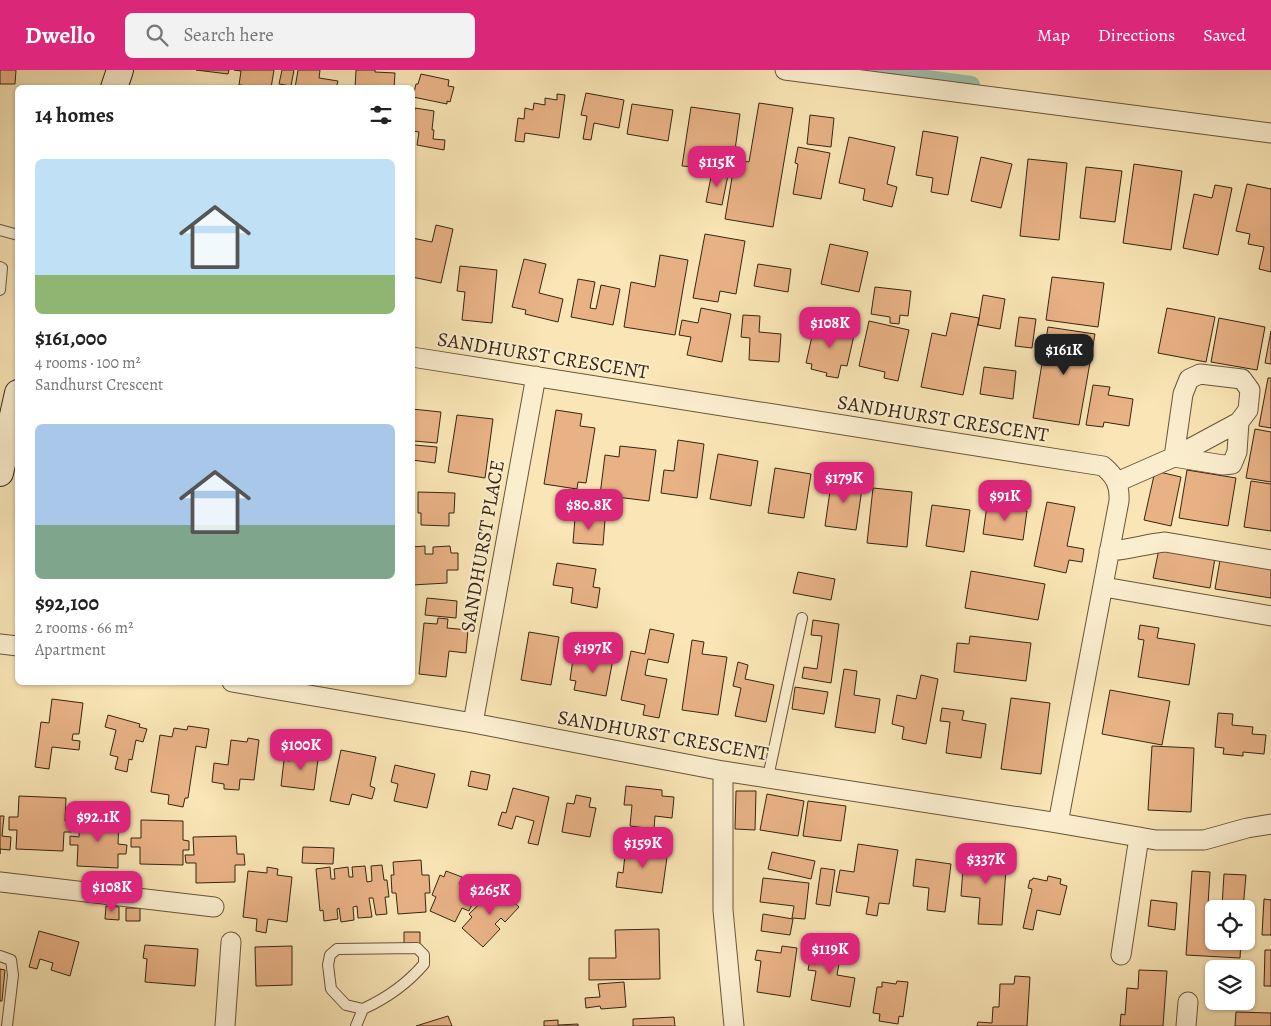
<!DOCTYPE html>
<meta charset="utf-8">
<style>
:root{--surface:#fff;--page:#f2f2f2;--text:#222;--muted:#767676;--accent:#db2777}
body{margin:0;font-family:Alegreya,serif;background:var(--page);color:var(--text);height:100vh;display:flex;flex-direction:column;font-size:19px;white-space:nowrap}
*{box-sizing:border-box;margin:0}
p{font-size:16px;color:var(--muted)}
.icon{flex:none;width:28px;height:28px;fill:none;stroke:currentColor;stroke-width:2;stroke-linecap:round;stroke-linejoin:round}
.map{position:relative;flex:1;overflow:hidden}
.details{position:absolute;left:15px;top:15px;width:400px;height:600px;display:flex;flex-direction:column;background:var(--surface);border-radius:8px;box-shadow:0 1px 4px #0004}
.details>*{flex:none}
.buttons{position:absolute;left:1205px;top:830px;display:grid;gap:10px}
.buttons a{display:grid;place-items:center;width:50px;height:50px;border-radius:8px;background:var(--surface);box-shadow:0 1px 4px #0004;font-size:25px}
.price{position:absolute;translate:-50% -42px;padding:0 11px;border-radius:10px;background:var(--accent);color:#fff;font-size:16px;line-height:32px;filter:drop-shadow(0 1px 2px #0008)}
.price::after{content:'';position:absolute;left:50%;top:30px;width:15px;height:11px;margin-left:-8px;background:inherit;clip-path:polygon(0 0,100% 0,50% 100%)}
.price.selected{background:#222;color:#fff}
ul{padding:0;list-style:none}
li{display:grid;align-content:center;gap:10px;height:265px;padding:0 20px}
li span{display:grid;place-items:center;height:155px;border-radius:8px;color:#555}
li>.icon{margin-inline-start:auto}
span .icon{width:90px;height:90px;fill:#fffc;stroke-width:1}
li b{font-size:21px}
h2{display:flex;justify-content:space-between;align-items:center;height:60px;padding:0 20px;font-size:21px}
header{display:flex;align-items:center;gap:30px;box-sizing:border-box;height:70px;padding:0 25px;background:var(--accent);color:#fff}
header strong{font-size:24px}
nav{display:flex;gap:28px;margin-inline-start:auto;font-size:18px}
.search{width:350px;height:45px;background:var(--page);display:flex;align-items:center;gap:12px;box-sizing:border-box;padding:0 18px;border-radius:8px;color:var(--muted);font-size:19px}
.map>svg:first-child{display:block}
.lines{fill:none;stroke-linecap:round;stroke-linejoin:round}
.canal{stroke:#9ebfab;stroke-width:18}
.building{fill:#e8b285;stroke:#372511}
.service-casing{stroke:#68553a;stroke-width:12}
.minor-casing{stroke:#68553a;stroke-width:21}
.secondary-casing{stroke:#372511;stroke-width:28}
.service{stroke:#fbeecf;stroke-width:10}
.minor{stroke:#fbeecf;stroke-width:19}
.secondary{stroke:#fbeecf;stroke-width:26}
.labels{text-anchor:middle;stroke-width:4;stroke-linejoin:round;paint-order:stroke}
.street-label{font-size:20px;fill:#372511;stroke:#fbeecf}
</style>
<header>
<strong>Dwello</strong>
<div class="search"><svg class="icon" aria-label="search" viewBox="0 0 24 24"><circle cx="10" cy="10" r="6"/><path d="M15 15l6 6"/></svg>Search here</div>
<nav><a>Map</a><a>Directions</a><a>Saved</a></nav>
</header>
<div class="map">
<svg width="1271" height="956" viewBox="0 0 1271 956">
<rect width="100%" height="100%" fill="#f9e5b5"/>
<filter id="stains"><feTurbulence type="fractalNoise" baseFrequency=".004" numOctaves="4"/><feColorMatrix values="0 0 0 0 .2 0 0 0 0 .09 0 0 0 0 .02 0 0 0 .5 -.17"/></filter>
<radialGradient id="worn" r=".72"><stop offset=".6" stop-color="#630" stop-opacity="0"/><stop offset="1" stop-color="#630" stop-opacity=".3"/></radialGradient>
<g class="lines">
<path class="canal" d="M861 0 971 15"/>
</g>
<path class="building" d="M0 0H16L15 14H0Z
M196 0H229L228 4Z
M234 0H274L271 18 239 15 241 1Z
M282 0H294L291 16 279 14Z
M298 0H320L319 8 338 11 336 18H295Z
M356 0H375V2L395 3 394 18H355Z
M421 4 449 10 448 16 454 17 450 32 447 31V34L413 27 416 14H418Z
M586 23 624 30 619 58 594 53 591 70 583 69 587 46 581 45Z
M557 24 565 25 559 68 525 63 524 72 515 71 518 48 524 49 525 38 533 40 534 33 545 35V28L557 30Z
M759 33 793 38 773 157 725 149 735 90 749 92Z
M632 34 673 40 668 71 627 64Z
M691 37 740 44 734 87 698 81 696 97 682 96Z
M415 38 434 41 432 60H434L433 69 445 70 444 80 417 75 419 62 412 61Z
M810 45 834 48 831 77 807 74Z
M923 61 958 67 948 125 931 122 933 108 916 105Z
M849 67 895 77 887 114 897 117 892 137 863 130 865 119 839 113Z
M798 77 830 83 821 129 793 124 798 94 795 93Z
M981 87 1012 94 1001 138 971 131Z
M1028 89 1067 93 1059 170 1020 166Z
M1134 94 1182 101 1171 180 1123 173Z
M1086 97 1122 101 1115 152 1080 148Z
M712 102 728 105 722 135 706 132Z
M1247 114 1271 119V202L1259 199 1264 177 1248 174 1250 164 1236 161Z
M1215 115 1232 118 1218 185 1183 178 1194 124 1212 128Z
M436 155 453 159 441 213 412 207V168L432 172Z
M705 164 745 171 736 224 720 221 718 232 693 228Z
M830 174 868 182 859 222 821 214Z
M660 185 688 190 675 265 624 257 631 212 655 217Z
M524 189 546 194 539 223 563 229 558 252 525 244 526 240 512 237Z
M758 194 791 199 788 222 754 216Z
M460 196 497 200 492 253 462 250 465 222 457 221Z
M1052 207 1104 213 1098 257 1046 250Z
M578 209 595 212 590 238 596 239 601 215 620 219 613 255 571 247Z
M875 217 911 221 908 246 900 245 899 254 890 253V247L871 244Z
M983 225 1005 229 1000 259 978 255Z
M701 238 731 244 722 292 687 285 691 267 679 265 682 250 698 253Z
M1167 238 1215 247 1206 292 1158 283Z
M951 243 979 248 963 325 921 317 932 263 946 266Z
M743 245 760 246 759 262 781 264 779 292 749 290 750 268 741 267Z
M1019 247 1036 249 1032 278 1015 276Z
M1219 248 1265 257 1257 300 1211 292Z
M869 251 909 260 898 311 884 308 885 302 859 296Z
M815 253 855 261 847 296 841 295 838 308 826 306 827 303 811 299 812 294 806 293Z
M1048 257 1095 264 1079 355 1033 348Z
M1271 261V294L1265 293Z
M984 297 1016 301 1013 329 980 324Z
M1268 308H1271V358L1259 356Z
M1093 315 1110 317 1108 325 1133 329 1129 356 1104 352 1103 357 1086 355Z
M412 339 441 342 437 373 414 371V375L437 377 435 393 412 390Z
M556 340 582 344 580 356 595 358 586 413 578 412 577 419 544 414Z
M457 345 493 349 485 408 448 402Z
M1255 359 1271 362V412L1246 408Z
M678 370 704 374 697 428 661 423 664 400 674 401Z
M620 376 656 380 649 431 600 425 605 385 619 387Z
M718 384 758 391 751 436 710 429Z
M775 398 811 404 804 448 768 443Z
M1187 400 1236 408 1228 456 1179 448Z
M1155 401 1181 407 1171 456 1144 450Z
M832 407 863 412 856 460 825 456Z
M1251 411 1271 414V461L1244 457Z
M873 418 912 422 907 477 867 473Z
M418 422 455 423 454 443H449V456L421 455V443H418Z
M1047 432 1075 437 1067 476 1084 479 1082 492 1069 490 1066 503 1034 496Z
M932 435 970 440 964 482 926 476Z
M987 435 1027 441 1023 470 983 464Z
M575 448 605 450 603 475 573 473Z
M425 476V484H433V477L450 476 451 483H458V500H447V513L412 515V477Z
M1159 479 1215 488 1210 518 1153 508Z
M1220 490 1271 499V528L1215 519Z
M557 493 596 499 593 517 600 518 597 538 571 533 573 518 553 515Z
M971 501 1045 514 1038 550 965 538Z
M798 502 835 509 831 530 793 523Z
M427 528 457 531 456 548 425 545Z
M438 548 448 549 447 558 468 560 466 583 449 581 446 607 419 604 424 553 437 554Z
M813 550 839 554 831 613 802 608 804 597 817 599 822 566 811 565Z
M1140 555 1159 558 1157 568 1195 574 1189 615 1138 607 1144 570 1138 569Z
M650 559 674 564 668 593 648 589 645 605 667 609 659 648 643 645 645 635 621 630 631 581 645 584Z
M529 562 559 567 551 615 521 610Z
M970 566 1031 573 1026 611 954 602 957 573 969 574Z
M692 570 704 572 702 584 727 587 718 645 682 640Z
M596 581 614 584 606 626 574 620 576 611 570 610 573 589 594 592Z
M738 592 748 595 745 609 774 615 766 652 735 646 741 618 733 616Z
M844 599 857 601 854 625 880 629 875 663 835 657Z
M921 605 938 609 926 674 902 669 904 657 892 654 897 625 916 629Z
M795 617 828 622 824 644 792 639Z
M1110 620 1170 631 1162 675 1102 664Z
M1011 628 1050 633 1041 704 1001 699Z
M52 629 83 633 79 664H73L72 670 80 671 79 680 52 677 49 699 35 697 41 652 49 653Z
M942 638 964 641 962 650 986 654 981 688 946 683 950 652 940 651Z
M1218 643 1233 644 1232 655 1253 657 1252 664 1266 665 1264 684 1243 682V686L1223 684 1224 678 1215 677Z
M108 645 140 654 139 657 147 659 143 672 136 670 132 690 129 689 127 702 115 699 118 687 110 685 116 660 105 657Z
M188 656 209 659 206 678 196 676 188 728H185L183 737 168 734 169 725 151 722 160 665 172 667 174 658 187 660Z
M248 668 259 670 254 710 240 709 239 720 224 719V714L212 712 214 693 228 695 231 670 247 672Z
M1152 676 1194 678 1191 742 1148 740Z
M303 680 319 682 314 720 281 716 284 690 290 691 291 683 302 684Z
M341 680 376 687 370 716 375 718 372 729 352 724 349 735 330 731Z
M395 695 435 704 427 738 394 731 398 714 391 712Z
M471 701 490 705 487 720 468 716Z
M626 716 662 720V726L674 727 672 748 655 746 654 759 630 756 632 735H624Z
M513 718 549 727 538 775 528 773 534 751 516 746 512 759 498 755 502 742 506 743Z
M736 721H756L755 760 735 759Z
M767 724 804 731 798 766 760 760Z
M576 725 591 728 589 737 596 738 590 767 562 762 567 733 574 734Z
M19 726 66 728 65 751 73 752 72 762H64L63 781 16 779 17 760H9V747H18Z
M808 731 846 736 841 771 803 766Z
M0 746H4L2 766 11 767 10 780 0 779V784Z
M80 748 119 750 118 774 127 775 126 784H118V798L77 796 78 775H70V766L79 767Z
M141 750 183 751V770L189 771V780H183V795L140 794V777H131V768H141Z
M236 766 237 784H244L245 795H235V812L196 813V793H186L185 785H194L193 767Z
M621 774 668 780 662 823 616 817 618 802 623 803 625 785 620 784Z
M858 774 898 780 889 834 879 833 877 846 866 844 869 827 836 822 840 800 854 802Z
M303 777 334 778 333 794 302 793Z
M772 782 815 791 811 809 768 799Z
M964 783 1007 785 1002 855 978 854 980 828 961 826Z
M916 789 951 794 945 842 927 840 929 818 913 816Z
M421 790 422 805H429L430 823H425L426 842 398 844 396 823H392L391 805H394L393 792Z
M382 795 384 810H387L389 827H385L387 844 376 845 373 828H369L372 847 358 848 357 836 353 837 354 850 341 852 339 838 337 839 338 849 324 851 323 840 320 841 316 799 330 797 331 809H335L334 799 348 797 349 807H353L352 797 365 796 367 812 372 811 371 796Z
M267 797 278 799 277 805 292 807 287 852 268 849 266 863 256 861 257 849 243 847 248 801 267 803Z
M821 798 835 800 830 836 816 834Z
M446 801 462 807 459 814 462 815 466 805 480 811 476 821 478 822 469 841 462 838 455 852 430 841 436 827 432 825 440 805 444 807Z
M1192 801 1210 802 1208 835 1222 836 1224 804 1246 805 1243 839H1214V871H1241L1240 888 1186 885Z
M1048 806 1061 809 1060 814 1067 816 1060 845 1037 840 1033 860 1023 858 1032 819 1028 818 1030 810H1032L1033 808 1047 811Z
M763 808 809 813 805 849 792 848 794 836 760 832Z
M497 817 519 837 505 852 501 848 495 854 500 859 483 877 462 858 472 847 469 844Z
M1264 829 1271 830V865H1262Z
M1151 830 1177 833 1175 860 1148 856Z
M106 836 119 837V850L105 849Z
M126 838H140V851H126Z
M763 844 793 849 790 865 761 861Z
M659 859 660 909 589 910V888H616L615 860Z
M39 861 79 872 70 906 51 900 53 893 40 889 37 899 29 897Z
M404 862H420V875H404Z
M814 870 842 875 837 905 855 908 850 937 811 930 816 901 808 900Z
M145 875 198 879 195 916 145 912 147 889 143 888Z
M292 876V915L256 916 255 877Z
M782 876 797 878 790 927 757 922 761 891 755 890 757 880 781 883Z
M1265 880H1271V916H1264Z
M0 899 5 900 2 931H0Z
M1139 900 1167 901 1163 956H1120L1121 944 1125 945 1127 918 1138 919Z
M1015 906 1030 907 1027 956H977L978 952 992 953 993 937H999L1000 914H1014Z
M897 911 908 912 903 947 899 946 898 954 879 951 880 944 873 943 877 917H882V912L896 914Z
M624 912 626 937 601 939 600 936 586 938 585 928 600 927 598 914Z
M1236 942 1271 943V956H1235Z
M448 946 452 956H416Z
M674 947 675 956H633V949Z
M558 950V955L578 954V956H544V951Z"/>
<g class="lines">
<defs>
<path id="service" d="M0 160 18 165
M0 197 2 198 0 220
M768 707 802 548
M0 886 11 890 13 905 7 956
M356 956 363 939C387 928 407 914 424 894V885L417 878 337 879 330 885 328 895 331 919 346 935 363 939"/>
<path id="minor" d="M785 0 1271 63
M412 287 1103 396C1115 406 1120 415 1119 431L1058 753
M1117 412 1174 387 1239 352 1248 340 1250 320 1242 309 1200 304 1189 309 1183 324 1174 387 1223 395 1232 394 1237 382 1239 352
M1109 481C1128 480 1146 474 1165 472L1271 490
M1104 517 1271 546
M0 574 18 576
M232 612 473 653 723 701 1058 753 1156 770H1204L1247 758 1271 754
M473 653 536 306
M723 701V840L734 956
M0 812 214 837
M1121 885 1139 767
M225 956 231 872
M1186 956 1188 932"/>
<path id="secondary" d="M114 18 120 0
M0 403 18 323"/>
</defs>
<use href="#service" class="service-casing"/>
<use href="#minor" class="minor-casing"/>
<use href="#secondary" class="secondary-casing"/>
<use href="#service" class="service"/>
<use href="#minor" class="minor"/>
<use href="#secondary" class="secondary"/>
</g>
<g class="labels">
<g class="street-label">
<text transform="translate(543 285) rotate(9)" y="7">SANDHURST CRESCENT</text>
<text transform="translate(943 348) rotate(9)" y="7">SANDHURST CRESCENT</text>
<text transform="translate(482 476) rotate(-80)" y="7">SANDHURST PLACE</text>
<text transform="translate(663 665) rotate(10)" y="7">SANDHURST CRESCENT</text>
</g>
</g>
<rect width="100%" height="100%" filter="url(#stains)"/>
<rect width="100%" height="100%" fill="url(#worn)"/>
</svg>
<div class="buttons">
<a><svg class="icon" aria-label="locate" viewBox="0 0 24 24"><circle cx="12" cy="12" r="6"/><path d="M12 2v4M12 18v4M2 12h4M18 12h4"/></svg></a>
<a><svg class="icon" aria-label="layers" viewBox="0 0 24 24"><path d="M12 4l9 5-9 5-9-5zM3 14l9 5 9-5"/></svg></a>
</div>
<b class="price" style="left:717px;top:118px">$115K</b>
<b class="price" style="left:830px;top:279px">$108K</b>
<b class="price selected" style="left:1064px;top:306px">$161K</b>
<b class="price" style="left:844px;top:434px">$179K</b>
<b class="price" style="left:1005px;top:452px">$91K</b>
<b class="price" style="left:589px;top:461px">$80.8K</b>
<b class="price" style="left:593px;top:604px">$197K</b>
<b class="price" style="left:301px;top:701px">$100K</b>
<b class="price" style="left:98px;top:773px">$92.1K</b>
<b class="price" style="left:643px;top:799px">$159K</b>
<b class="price" style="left:986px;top:815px">$337K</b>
<b class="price" style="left:112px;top:843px">$108K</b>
<b class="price" style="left:490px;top:846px">$265K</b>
<b class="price" style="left:830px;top:905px">$119K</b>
<section class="details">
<h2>14 homes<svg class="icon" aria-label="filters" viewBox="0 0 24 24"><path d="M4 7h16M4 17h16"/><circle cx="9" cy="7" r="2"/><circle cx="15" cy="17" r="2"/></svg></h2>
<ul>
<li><span style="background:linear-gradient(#bfe0f5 75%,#8fb573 0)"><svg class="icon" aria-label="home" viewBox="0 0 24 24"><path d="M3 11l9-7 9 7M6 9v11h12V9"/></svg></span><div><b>$161,000</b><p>4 rooms · 100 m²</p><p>Sandhurst Crescent</p></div></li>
<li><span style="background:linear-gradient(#a9c7e8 65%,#7fa58c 0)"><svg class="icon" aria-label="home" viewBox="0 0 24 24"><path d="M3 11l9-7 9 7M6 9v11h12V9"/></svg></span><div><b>$92,100</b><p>2 rooms · 66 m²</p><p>Apartment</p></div></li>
</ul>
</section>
</div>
